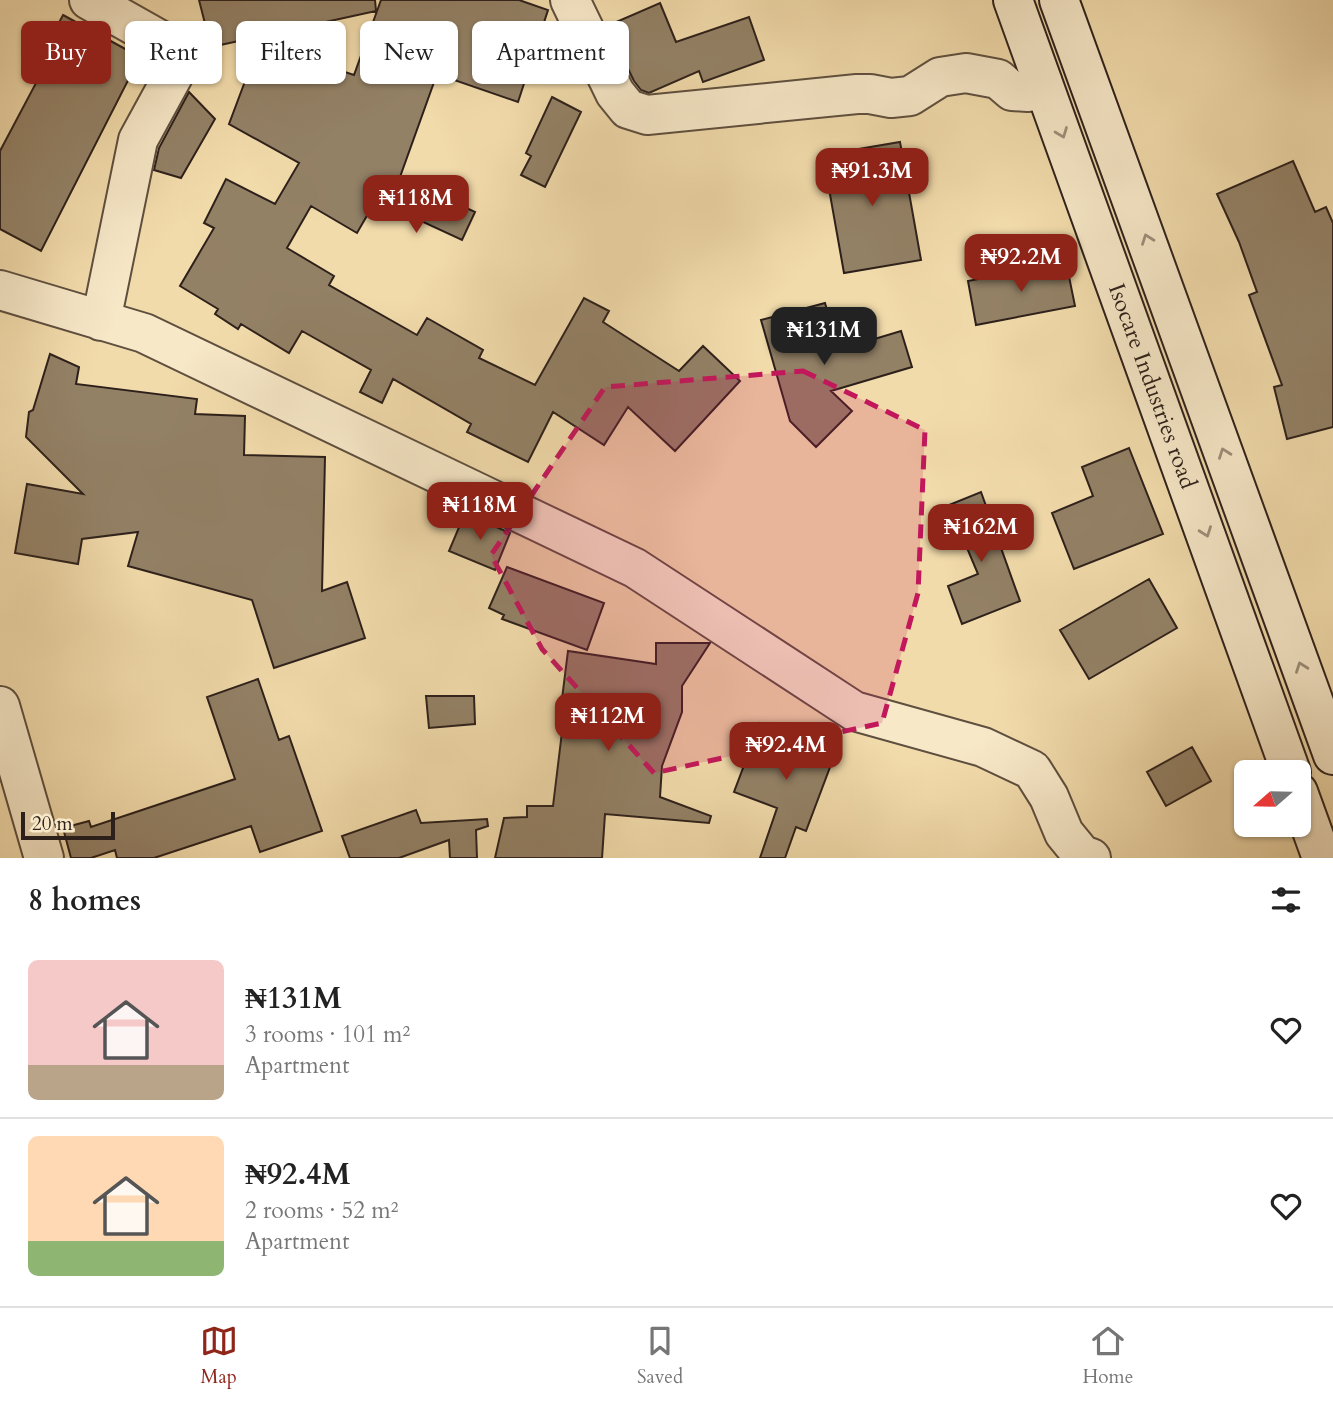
<!DOCTYPE html>
<meta charset="utf-8">
<style>
:root{--surface:#fff;--page:#f2f2f2;--text:#222;--muted:#767676;--line:#e0e0e0;--accent:#8f2418}
body{margin:0;font-family:Cardo,serif;background:var(--page);color:var(--text);height:100vh;display:flex;flex-direction:column;font-size:26px;white-space:nowrap}
*{box-sizing:border-box;margin:0}
p{font-size:23px;color:var(--muted)}
.icon{flex:none;width:38px;height:38px;fill:none;stroke:currentColor;stroke-width:2;stroke-linecap:round;stroke-linejoin:round}
.map{position:relative;height:858px;overflow:hidden}
.details{display:flex;flex-direction:column;background:var(--surface);flex:1}
.details>*{flex:none}
.banner{position:absolute;left:21px;top:21px;width:700px;height:63px;display:flex;gap:14px}
.needle{width:46px;rotate:250deg}
.buttons{position:absolute;left:1234px;top:760px;display:grid;gap:14px}
.buttons a{display:grid;place-items:center;width:77px;height:77px;border-radius:10px;background:var(--surface);box-shadow:0 2px 5px #0004;font-size:35px}
.scale{position:absolute;left:21px;bottom:18px;width:94px;box-sizing:border-box;padding-left:7px;border:4px solid #2d201b;border-top:0;font-size:19px;line-height:24px;white-space:nowrap;color:#2d201b;-webkit-text-stroke:5px #f7e8c8;paint-order:stroke}
.price{position:absolute;translate:-50% -60px;padding:0 16px;border-radius:14px;background:var(--accent);color:#fff;font-size:23px;line-height:46px;filter:drop-shadow(0 2px 4px #0008)}
.price::after{content:'';position:absolute;left:50%;top:42px;width:21px;height:16px;margin-left:-10px;background:inherit;clip-path:polygon(0 0,100% 0,50% 100%)}
.price.on{background:#222;color:#fff}
ul{padding:0;list-style:none}
li{display:flex;align-items:center;gap:21px;height:175px;padding:0 28px}
li+li{border-top:2px solid var(--line)}
li span{display:grid;place-items:center;flex:none;width:196px;height:140px;border-radius:10px;color:#555}
li>.icon{margin-inline-start:auto}
span .icon{width:84px;height:84px;fill:#fffc;stroke-width:1}
li b{font-size:30px}
h2{display:flex;justify-content:space-between;align-items:center;height:84px;padding:0 28px;font-size:30px}
.pill{padding:0 24px;border-radius:10px;background:var(--surface);box-shadow:0 2px 5px #0004;font-size:24px;line-height:63px}
.pill.on{background:var(--accent);color:#fff}
.dock{display:flex;justify-content:space-around;align-items:center;height:98px;border-top:2px solid var(--line);background:var(--surface);font-size:19px;color:var(--muted)}
.dock a{display:grid;justify-items:center;gap:4px}
.dock .on{color:var(--accent)}
.map>svg:first-child{display:block}
.building{fill:#938166;stroke:#2d201b;stroke-width:2}
.lines{fill:none;stroke-linecap:round;stroke-linejoin:round}
.street-casing{stroke:#5e4f3f;stroke-width:42}
.secondary-casing{stroke:#2d201b;stroke-width:42}
.street{stroke:#f7e8c8;stroke-width:38}
.secondary{stroke:#f7e8c8;stroke-width:38}
.oneway{stroke:#9c8e7a}
.marked{fill:#c2185b;fill-opacity:0.2;stroke:#c2185b;stroke-width:5;stroke-dasharray:14 9;stroke-linejoin:round}
.labels{text-anchor:middle;stroke-width:6;stroke-linejoin:round;paint-order:stroke}
.street-label{font-size:23px;fill:#2d201b;stroke:#f7e8c8}
</style>
<div class="map">
<svg width="1333" height="858" viewBox="0 0 1333 858">
<rect width="100%" height="100%" fill="#f2dbab"/>
<filter id="stains"><feTurbulence type="fractalNoise" baseFrequency=".00286" numOctaves="4"/><feColorMatrix values="0 0 0 0 .2 0 0 0 0 .09 0 0 0 0 .02 0 0 0 .5 -.17"/></filter>
<radialGradient id="worn" r=".72"><stop offset=".6" stop-color="#630" stop-opacity="0"/><stop offset="1" stop-color="#630" stop-opacity=".3"/></radialGradient>
<path class="building" d="M199 0H375L376 11 211 47Z
M381 0H519L548 10 518 102 437 74 400 177 475 212 462 240 376 200 357 233 311 206 287 248 334 276 329 285 417 335 427 318 483 350 479 358 535 385 584 298 609 311 603 322 679 371 703 346 740 381 675 451 628 407 604 445 553 412 528 462 467 432 471 424 393 379 382 403 360 392 371 370 302 331 289 353 241 324 238 329 215 314 218 309 180 286 214 228 204 223 226 179 275 204 299 163 229 124 259 44 354 75Z
M660 3 676 42 749 17 764 60 703 82 699 71 649 93 641 90 634 81 607 26Z
M63 15 140 57 41 251 0 229V151L44 68 37 64Z
M189 92 215 119 181 178 154 170 159 148Z
M552 97 581 112 545 187 521 175 531 156 526 153Z
M900 142 921 260 844 273 823 155Z
M1293 161 1315 212 1326 207 1333 223V427L1287 439 1274 387 1282 385 1249 295 1257 292 1239 242 1217 194Z
M1066 262 1075 306 976 325 968 281Z
M825 303 838 350 901 331 912 367 831 391 852 411 816 447 790 421 761 320Z
M50 354 79 367 76 384 197 399 195 414 245 416 244 455 325 457 322 591 347 582 365 638 274 668 252 600 128 566 138 532 82 539 78 564 15 553 27 484 83 494 26 437 29 412 33 410Z
M1129 448 1163 534 1074 569 1052 513 1093 496 1082 467Z
M981 492 1020 601 962 624 948 586 978 574 949 505Z
M465 513 510 533 495 570 449 551Z
M507 567 604 603 587 650 502 619 504 615 489 608Z
M1149 579 1177 628 1089 679 1060 630Z
M656 643H710L682 686V712L662 766 660 797 711 816 709 823 605 814 602 858H495L504 818 527 817V806H553L562 732 558 731 568 651 656 664Z
M258 679 279 740 289 736 322 831 260 852 251 826 154 858H117L115 850 91 858H71L63 828 89 821 91 827 235 779 207 697Z
M426 696H474L475 724 429 728Z
M760 723 801 739 803 733 838 746 806 831 796 827 785 858H760L777 808 734 792Z
M1192 747 1211 781 1166 806 1147 772Z
M416 810 421 823 487 819 488 826 476 830 477 858H450L449 840 399 858H350L342 836Z"/>
<g class="lines">
<defs>
<path id="street" d="M89 0 185 54 138 140 101 321
M570 0 615 93 628 109 647 115 857 94H870L891 98 910 96 940 77 966 73 998 79 1012 91 1028 92 1042 81
M0 290 144 333 635 568 854 711 983 747 1032 770 1049 797 1064 833 1082 855 1091 858
M0 706 44 858"/>
<path id="secondary" d="M1013 0 1291 772
M1059 0 1333 755
M1298 792 1322 858"/>
</defs>
<use href="#street" class="street-casing"/>
<use href="#secondary" class="secondary-casing"/>
<use href="#street" class="street"/>
<use href="#secondary" class="secondary"/>
</g>
<defs><path id="oneway-chevron" d="M-2-3.5L2.5 0L-2 3.5" fill="none" stroke-width="1.6" stroke-linecap="round" stroke-linejoin="round" transform="scale(1.75)"/></defs>
<g class="oneway">
<use href="#oneway-chevron" transform="translate(1062 133) rotate(69)"/>
<use href="#oneway-chevron" transform="translate(1147 239) rotate(-110)"/>
<use href="#oneway-chevron" transform="translate(1224 453) rotate(-110)"/>
<use href="#oneway-chevron" transform="translate(1206 532) rotate(70)"/>
<use href="#oneway-chevron" transform="translate(1301 667) rotate(-110)"/>
</g>
<path class="marked" d="M803 371 925 430 918 593 882 723 654 773 542 649 491 555 605 387Z"/>
<g class="labels">
<g class="street-label">
<text transform="translate(1153 386) rotate(70)" y="8">Isocare Industries road</text>
</g>
</g>
<rect width="100%" height="100%" filter="url(#stains)"/>
<rect width="100%" height="100%" fill="url(#worn)"/>
</svg>
<div class="buttons">
<a><svg class="needle" viewBox="-14 -14 28 28"><path d="M0-13l5 13h-10z" fill="#e53935"/><path d="M0 13l5-13h-10z" fill="#767676"/></svg></a>
</div>
<div class="scale">20 m</div>
<b class="price" style="left:872px;top:208px">₦91.3M</b>
<b class="price" style="left:416px;top:235px">₦118M</b>
<b class="price" style="left:1021px;top:294px">₦92.2M</b>
<b class="price on" style="left:824px;top:367px">₦131M</b>
<b class="price" style="left:480px;top:542px">₦118M</b>
<b class="price" style="left:981px;top:564px">₦162M</b>
<b class="price" style="left:608px;top:753px">₦112M</b>
<b class="price" style="left:786px;top:782px">₦92.4M</b>
<div class="banner">
<a class="pill on">Buy</a>
<a class="pill">Rent</a>
<a class="pill">Filters</a>
<a class="pill">New</a>
<a class="pill">Apartment</a>
</div>
</div>
<section class="details">
<h2>8 homes<svg class="icon" aria-label="filters" viewBox="0 0 24 24"><path d="M4 7h16M4 17h16"/><circle cx="9" cy="7" r="2"/><circle cx="15" cy="17" r="2"/></svg></h2>
<ul>
<li><span style="background:linear-gradient(#f6c9c9 75%,#b9a48a 0)"><svg class="icon" aria-label="home" viewBox="0 0 24 24"><path d="M3 11l9-7 9 7M6 9v11h12V9"/></svg></span><div><b>₦131M</b><p>3 rooms · 101 m²</p><p>Apartment</p></div><svg class="icon" aria-label="heart" viewBox="0 0 24 24"><path d="M12 20l-8-8c-3-5 5-10 8-4 3-6 11-1 8 4z"/></svg></li>
<li><span style="background:linear-gradient(#ffd9b3 75%,#8fb573 0)"><svg class="icon" aria-label="home" viewBox="0 0 24 24"><path d="M3 11l9-7 9 7M6 9v11h12V9"/></svg></span><div><b>₦92.4M</b><p>2 rooms · 52 m²</p><p>Apartment</p></div><svg class="icon" aria-label="heart" viewBox="0 0 24 24"><path d="M12 20l-8-8c-3-5 5-10 8-4 3-6 11-1 8 4z"/></svg></li>
</ul>
</section>
<nav class="dock">
<a class="on"><svg class="icon" aria-label="map" viewBox="0 0 24 24"><path d="M3 6l6-2 6 2 6-2v14l-6 2-6-2-6 2zM9 4v14M15 6v14"/></svg>Map</a>
<a><svg class="icon" aria-label="saved" viewBox="0 0 24 24"><path d="M7 4h10v16l-5-4-5 4z"/></svg>Saved</a>
<a><svg class="icon" aria-label="home" viewBox="0 0 24 24"><path d="M3 11l9-7 9 7M6 9v11h12V9"/></svg>Home</a>
</nav>
